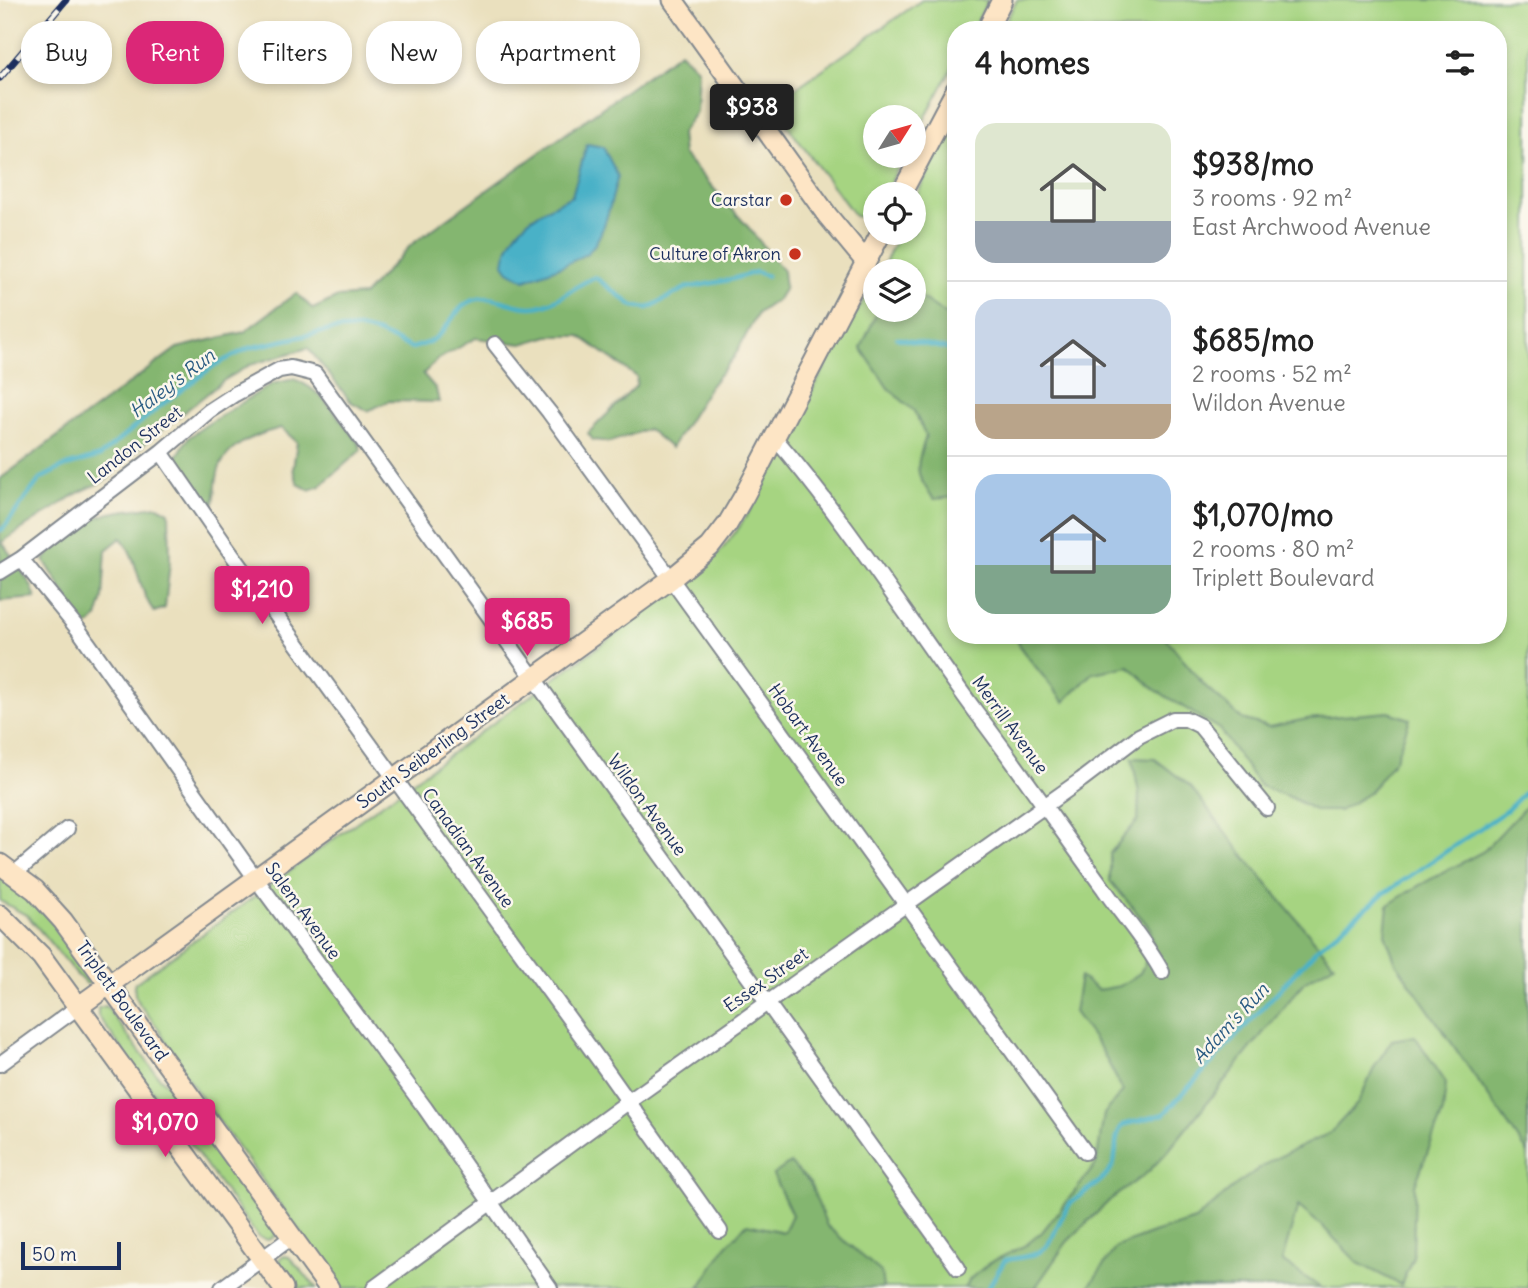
<!DOCTYPE html>
<meta charset="utf-8">
<style>
:root{--surface:#fff;--page:#f6f6f6;--text:#222;--muted:#767676;--line:#e0e0e0;--accent:#db2777}
body{margin:0;font-family:Delius,sans-serif;background:var(--page);color:var(--text);height:100vh;display:flex;flex-direction:column;font-size:26px;white-space:nowrap}
*{box-sizing:border-box;margin:0}
p{font-size:23px;color:var(--muted)}
.icon{flex:none;width:38px;height:38px;fill:none;stroke:currentColor;stroke-width:2;stroke-linecap:round;stroke-linejoin:round}
.map{position:relative;flex:1;overflow:hidden}
.details{position:absolute;left:947px;top:21px;width:560px;height:623px;display:flex;flex-direction:column;background:var(--surface);border-radius:28px;box-shadow:0 4px 10px #0003}
.details>*{flex:none}
.banner{position:absolute;left:21px;top:21px;width:665px;height:63px;display:flex;gap:14px}
.needle{width:46px;rotate:53deg}
.controls{position:absolute;left:863px;top:105px;display:grid;gap:14px}
.controls a{display:grid;place-items:center;width:63px;height:63px;border-radius:50%;background:var(--surface);box-shadow:0 4px 10px #0003;font-size:35px}
.scale{position:absolute;left:21px;bottom:18px;width:100px;box-sizing:border-box;padding-left:7px;border:4px solid #1b2f5e;border-top:0;font-size:19px;line-height:24px;white-space:nowrap;color:#1b2f5e;-webkit-text-stroke:5px #fbf7ec;paint-order:stroke}
.price{position:absolute;translate:-50% -60px;padding:0 16px;border-radius:7px;background:var(--accent);color:#fff;font-size:23px;line-height:46px;filter:drop-shadow(0 2px 4px #0008)}
.price::after{content:'';position:absolute;left:50%;top:42px;width:21px;height:16px;margin-left:-10px;background:inherit;clip-path:polygon(0 0,100% 0,50% 100%)}
.price.active{background:#222;color:#fff}
ul{padding:0;list-style:none}
li{display:flex;align-items:center;gap:21px;height:175px;padding:0 28px}
li+li{border-top:2px solid var(--line)}
li span{display:grid;place-items:center;flex:none;width:196px;height:140px;border-radius:21px;color:#555}
li>.icon{margin-inline-start:auto}
span .icon{width:84px;height:84px;fill:#fffc;stroke-width:1}
li b{font-size:30px}
h2{display:flex;justify-content:space-between;align-items:center;height:84px;padding:0 28px;font-size:30px}
.chip{padding:0 24px;border-radius:28px;background:var(--surface);box-shadow:0 4px 10px #0003;font-size:24px;line-height:63px}
.chip.active{background:var(--accent);color:#fff}
.map>svg:first-child{display:block}
.green{fill:#a6d481;stroke:#608270;stroke-width:2}
.forest{fill:#84b66f;stroke:#507266;stroke-width:2}
.water{fill:#48b1c7;stroke:#327092;stroke-width:2}
.lines{fill:none;stroke-linecap:round;stroke-linejoin:round}
.stream{stroke:#48b1c7;stroke-width:4.5}
.street-casing{stroke:#82888e;stroke-width:18}
.secondary-casing{stroke:#82888e;stroke-width:23}
.street{stroke:#fff;stroke-width:14}
.secondary{stroke:#fde5c5;stroke-width:19}
.rail-casing{stroke:#1b2f5e;stroke-width:7}
.rail{stroke:#fbf7ec;stroke-width:4.5;stroke-dasharray:13;stroke-linecap:butt}
.poi-dot{fill:#c8321e;stroke:#fbf7ec;stroke-width:2.5}
.labels{text-anchor:middle;stroke-width:5;stroke-linejoin:round;paint-order:stroke}
.poi-label{font-size:18px;fill:#1b2f5e;stroke:#fbf7ec;text-anchor:end}
.street-label{font-size:18px;fill:#1b2f5e;stroke:#fbf7ec}
.water-label{font-size:19px;font-style:italic;fill:#2b5c83;stroke:#fbf7ec}
</style>
<div class="map">
<svg width="1528" height="1288" viewBox="0 0 1528 1288">
<rect width="100%" height="100%" fill="#fbf7ec"/>
<filter id="ink" filterUnits="userSpaceOnUse"><feTurbulence type="fractalNoise" baseFrequency=".0143" numOctaves="2"/><feDisplacementMap in="SourceGraphic" scale="14" xChannelSelector="R" yChannelSelector="G"/><feConvolveMatrix kernelMatrix="1 2 1 2 8 2 1 2 1" color-interpolation-filters="sRGB"/></filter>
<filter id="wash" filterUnits="userSpaceOnUse"><feTurbulence type="fractalNoise" baseFrequency=".00686" numOctaves="4" result="noise"/><feDisplacementMap in="SourceGraphic" scale="28" xChannelSelector="R" yChannelSelector="G"/><feGaussianBlur stdDeviation="1.57" result="paint"/><feColorMatrix in="noise" values="0 0 0 0 0 0 0 0 0 0 0 0 0 0 0 0 0 1.4 0 .05"/><feComposite in="paint" operator="in"/></filter>
<g filter="url(#wash)">
<rect width="100%" height="100%" fill="#eae0be"/>
<path class="green" d="M922 0H988L973 30H956L955 62 914 139V117H875V156H904L885 194H875L873 219 855 216 775 109 779 100Z
M1017 0H1528V1288H341L183 1072 159 1029 140 1005 135 995 134 984 701 572C750 526 776 461 806 403 827 361 851 321 875 281V310H914V271H881L899 233H914V201L955 115 956 635H1498V30H1001Z
M0 873 32 897 59 929 92 975 93 979 88 984 84 982 76 974 28 916 0 901Z
M106 1006 158 1076 181 1096 277 1231 274 1237 268 1240 258 1237 98 1016V1008Z
M284 1256 289 1257 317 1288H296L278 1266 279 1259Z"/>
<path class="forest" d="M680 52 698 70 696 112 681 133 683 154 749 228 783 271 785 288 778 299 758 313 734 357 710 386 671 448 648 429 610 442 593 440 588 433 636 386 637 377 580 336H549L522 344 476 338 437 360 423 374 436 389 439 402 389 401 368 411 351 402 308 348 250 365 223 381 122 462 108 479 78 493 2 542 31 585 36 598 0 601V479L177 348 244 332 296 293 313 309 338 297 364 295 412 244Z
M914 296 920 297 955 320V497L934 499C913 472 916 468 926 436L914 411 888 388 861 348 878 310H914Z
M294 379C323 390 339 419 359 443L361 450 320 486 309 490 298 484 293 469 297 442 281 428C254 435 221 447 217 478 215 487 216 497 213 506L207 510 183 475 176 458 188 438 206 425 272 384Z
M158 506 169 512 170 562 165 608 154 612C137 588 139 559 121 538L106 550 103 598 97 618 91 624 85 626 44 560C81 514 102 513 158 506Z
M1015 635H1163L1204 685 1242 719 1269 727 1307 719 1389 712 1410 719 1396 758 1369 793 1339 811H1316L1292 798 1260 786 1219 729 1154 689 1129 666 1093 673 1064 702 1022 650Z
M1132 758 1155 759 1190 786 1240 851 1334 964 1304 982 1168 1151 1148 1172 1110 1200 1067 1242 1035 1288H964L970 1279 989 1263 1026 1245 1042 1232 1076 1190 1096 1164 1104 1114 1123 1091 1101 1049 1074 1012 1080 977 1098 990 1120 986 1140 973 1153 946 1150 928 1110 881V853L1138 820 1139 793Z
M1528 804V1153L1396 963 1385 934 1388 905 1416 887 1484 851Z
M1415 1036 1446 1083 1443 1112 1415 1185 1413 1257 1401 1285 1358 1263 1323 1227 1298 1206 1282 1261 1321 1288H1088L1116 1247 1153 1233 1195 1220 1237 1184 1272 1160 1330 1133 1358 1103 1375 1066 1392 1040Z
M790 1163 810 1183 827 1226 881 1272 883 1288H699L726 1246 747 1224 784 1232 792 1215 773 1175Z"/>
<path class="water" d="M587 144 603 147 618 176C612 197 604 240 587 253 570 265 545 272 525 280L509 271 504 264C509 224 540 212 572 196Z"/>
<g class="lines">
<path class="stream" d="M897 338 956 351
M0 530 3 529 40 479 63 467 100 456 160 406 215 365 249 348 331 330 358 328 378 333 412 348C423 345 432 342 440 334 451 323 458 305 474 300 494 293 512 308 532 307 556 306 574 285 595 277L633 306 648 308 686 288 729 280 756 272 767 276
M988 1288 1005 1260C1016 1258 1034 1257 1042 1250 1054 1242 1059 1216 1071 1203 1083 1191 1104 1183 1112 1167 1119 1153 1112 1137 1123 1125L1164 1114 1318 948 1382 895 1507 810 1528 789"/>
</g>
</g>
<g filter="url(#ink)">
<g class="lines">
<defs>
<path id="street" d="M495 344 549 412 671 579 1085 1152
M774 437C848 523 909 621 976 712 1020 770 1061 830 1104 889 1123 917 1146 942 1162 972
M161 452 226 546 604 1067 720 1231
M21 559 78 629 256 879 425 1108 550 1288
M0 572 21 559 161 452 209 411 235 394 279 370 291 368 315 374 958 1268
M15 873 67 829
M0 1064 78 1007
M222 1288 292 1237
M374 1288 628 1102 1081 780 1139 736 1173 719H1186L1200 726 1267 808"/>
<path id="secondary" d="M673 0 827 215 866 262
M987 30 1002 0
M901 194 956 90
M0 864 35 890 63 921 329 1288
M0 915 41 956 283 1288
M78 1007 671 579 710 547 727 525 744 496 881 233"/>
</defs>
<use href="#street" class="street-casing"/>
<use href="#secondary" class="secondary-casing"/>
<use href="#street" class="street"/>
<use href="#secondary" class="secondary"/>
<defs>
<path id="rail" d="M0 78 66 0"/>
</defs>
<use href="#rail" class="rail-casing"/>
<use href="#rail" class="rail"/>
</g>
</g>
<g class="poi-dot">
<circle cx="786" cy="200" r="7"/>
<circle cx="795" cy="254" r="7"/>
</g>
<g class="labels">
<g class="poi-label">
<text x="772" y="206">Carstar</text>
<text x="781" y="260">Culture of Akron</text>
</g>
<g class="street-label">
<text transform="translate(135 445) rotate(-38)" y="6">Landon Street</text>
<text transform="translate(1010 725) rotate(54)" y="6">Merrill Avenue</text>
<text transform="translate(808 735) rotate(54)" y="6">Hobart Avenue</text>
<text transform="translate(433 751) rotate(-36)" y="6">South Seiberling Street</text>
<text transform="translate(647 805) rotate(54)" y="6">Wildon Avenue</text>
<text transform="translate(468 848) rotate(54)" y="6">Canadian Avenue</text>
<text transform="translate(303 911) rotate(54)" y="6">Salem Avenue</text>
<text transform="translate(766 980) rotate(-35)" y="6">Essex Street</text>
<text transform="translate(122 1001) rotate(54)" y="6">Triplett Boulevard</text>
</g>
<g class="water-label">
<text transform="translate(172 383) rotate(-37)" y="7">Haley's Run</text>
<text transform="translate(1230 1023) rotate(-47)" y="7">Adam's Run</text>
</g>
</g>
</svg>
<div class="controls">
<a><svg class="needle" viewBox="-14 -14 28 28"><path d="M0-13l5 13h-10z" fill="#e53935"/><path d="M0 13l5-13h-10z" fill="#767676"/></svg></a>
<a><svg class="icon" aria-label="locate" viewBox="0 0 24 24"><circle cx="12" cy="12" r="6"/><path d="M12 2v4M12 18v4M2 12h4M18 12h4"/></svg></a>
<a><svg class="icon" aria-label="layers" viewBox="0 0 24 24"><path d="M12 4l9 5-9 5-9-5zM3 14l9 5 9-5"/></svg></a>
</div>
<div class="scale">50 m</div>
<b class="price active" style="left:752px;top:144px">$938</b>
<b class="price" style="left:262px;top:626px">$1,210</b>
<b class="price" style="left:527px;top:658px">$685</b>
<b class="price" style="left:165px;top:1159px">$1,070</b>
<div class="banner">
<a class="chip">Buy</a>
<a class="chip active">Rent</a>
<a class="chip">Filters</a>
<a class="chip">New</a>
<a class="chip">Apartment</a>
</div>
<section class="details">
<h2>4 homes<svg class="icon" aria-label="filters" viewBox="0 0 24 24"><path d="M4 7h16M4 17h16"/><circle cx="9" cy="7" r="2"/><circle cx="15" cy="17" r="2"/></svg></h2>
<ul>
<li><span style="background:linear-gradient(#dfe7d0 70%,#9aa5b1 0)"><svg class="icon" aria-label="home" viewBox="0 0 24 24"><path d="M3 11l9-7 9 7M6 9v11h12V9"/></svg></span><div><b>$938/mo</b><p>3 rooms · 92 m²</p><p>East Archwood Avenue</p></div></li>
<li><span style="background:linear-gradient(#c9d6e8 75%,#b9a48a 0)"><svg class="icon" aria-label="home" viewBox="0 0 24 24"><path d="M3 11l9-7 9 7M6 9v11h12V9"/></svg></span><div><b>$685/mo</b><p>2 rooms · 52 m²</p><p>Wildon Avenue</p></div></li>
<li><span style="background:linear-gradient(#a9c7e8 65%,#7fa58c 0)"><svg class="icon" aria-label="home" viewBox="0 0 24 24"><path d="M3 11l9-7 9 7M6 9v11h12V9"/></svg></span><div><b>$1,070/mo</b><p>2 rooms · 80 m²</p><p>Triplett Boulevard</p></div></li>
</ul>
</section>
</div>
